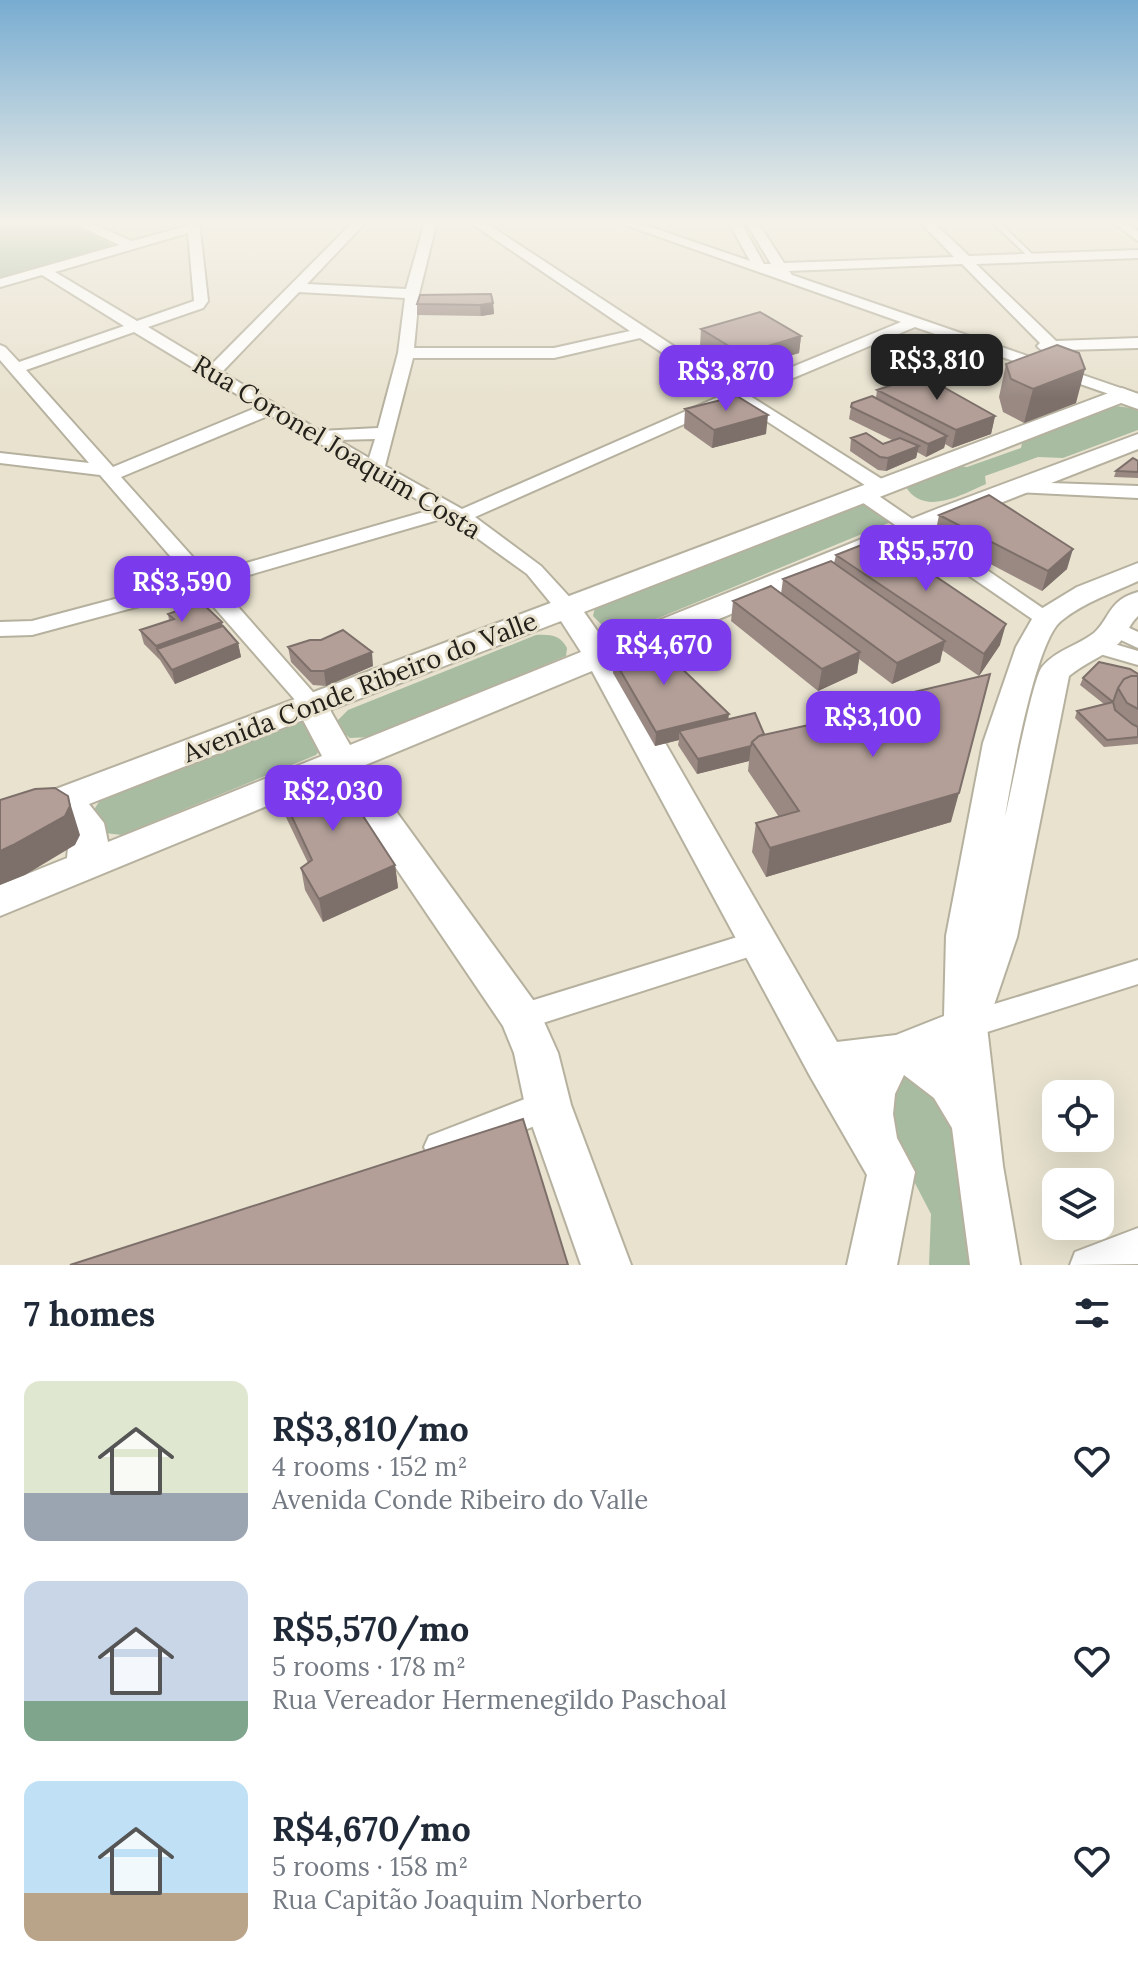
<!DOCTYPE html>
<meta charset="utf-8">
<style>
:root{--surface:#fff;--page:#f2f2f3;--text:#1f2937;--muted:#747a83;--accent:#7c3aed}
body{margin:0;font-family:Lora,serif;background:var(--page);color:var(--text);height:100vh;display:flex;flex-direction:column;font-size:30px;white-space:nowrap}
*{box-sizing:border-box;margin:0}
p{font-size:26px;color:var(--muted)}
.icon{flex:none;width:44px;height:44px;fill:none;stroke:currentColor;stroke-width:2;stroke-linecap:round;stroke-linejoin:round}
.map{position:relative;height:1265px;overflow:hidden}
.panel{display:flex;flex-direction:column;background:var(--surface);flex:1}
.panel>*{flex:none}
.tools{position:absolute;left:1042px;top:1080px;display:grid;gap:16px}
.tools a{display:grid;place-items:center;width:72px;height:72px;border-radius:16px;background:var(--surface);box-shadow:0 8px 32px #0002;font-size:40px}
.price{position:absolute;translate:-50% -68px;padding:0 18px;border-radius:16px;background:var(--accent);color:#fff;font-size:26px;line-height:52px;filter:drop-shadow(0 2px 4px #0008)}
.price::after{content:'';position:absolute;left:50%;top:48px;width:24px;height:18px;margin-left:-12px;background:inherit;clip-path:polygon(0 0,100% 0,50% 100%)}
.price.current{background:#222;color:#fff}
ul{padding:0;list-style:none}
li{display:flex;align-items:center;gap:24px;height:200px;padding:0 24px}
li span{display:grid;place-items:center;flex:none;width:224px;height:160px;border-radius:16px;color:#555}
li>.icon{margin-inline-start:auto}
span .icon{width:96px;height:96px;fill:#fffc;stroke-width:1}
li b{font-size:34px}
h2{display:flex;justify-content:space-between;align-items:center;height:96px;padding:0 24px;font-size:34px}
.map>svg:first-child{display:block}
.green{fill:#a8bca2}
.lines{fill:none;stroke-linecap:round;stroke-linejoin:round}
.service-casing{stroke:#b6b19f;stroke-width:4}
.minor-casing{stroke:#b6b19f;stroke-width:4}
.secondary-casing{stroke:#b6b19f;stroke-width:4}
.service{fill:#fff;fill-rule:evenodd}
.minor{fill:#fff;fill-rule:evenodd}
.secondary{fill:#fff;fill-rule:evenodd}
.wall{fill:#9a8983}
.shaded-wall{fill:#7d6f6a}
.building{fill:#b39f98;stroke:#7d6f6a;stroke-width:2}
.labels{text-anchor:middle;stroke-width:6;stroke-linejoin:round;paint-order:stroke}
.street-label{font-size:26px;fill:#24211b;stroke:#e8e2cf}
</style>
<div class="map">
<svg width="1138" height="1265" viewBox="0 0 1138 1265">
<rect width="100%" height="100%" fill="#e8e2cf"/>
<path class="green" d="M0 221H65L113 245 0 279Z
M1117 406 1138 409V430L1063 458 1038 457 985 476 986 484C963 494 924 517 906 487L907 484 954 465 967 467 1021 448 1022 443Z
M862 501 892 518 891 522 627 631 603 626 593 616 595 607Z
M536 635C549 634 561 635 567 648L566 656 371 737 350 738 338 728V720L348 710Z
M297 722 312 725 321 748 316 755 122 835 105 833 92 813 100 800Z
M912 1074 945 1089 986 1265H929L931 1214 878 1112 892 1079Z"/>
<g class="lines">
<defs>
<path id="service" d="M991 221H998L1035 257V259H1031Z"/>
<path id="minor" d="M69 221H86L132 241 187 226V221H199L208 301 203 308 148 327 211 365 354 221H367L307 284 406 289 425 221H437L419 294 414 348H554L630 331 468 221H483L739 389 901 322 614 221H633L750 261 728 221H740L764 264H771L745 221H757L784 263 954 257 919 221H932L969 256 1138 250V258L976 264 1056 341 1138 338V348L1065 350 1081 366 1073 371C1059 367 1054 353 1040 349L1037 346 1040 343 962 264 789 271 792 275 1138 394V404L915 327 750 396 888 483 890 487 888 491H874L736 401 475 517 541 566 575 603 578 608 575 613H559L527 574 448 517 218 584 319 699 323 704 319 709H303L199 590 32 635 0 636V622L32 621 190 579 100 475 0 463V453L89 463 0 360V345L5 347 19 362 124 326 42 275 0 287V279L119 245ZM188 233 194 301 137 321 55 272ZM299 292 405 298 398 353 378 428 320 431 222 372ZM134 332 258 407 113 467 26 370ZM640 338 725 394 462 509 385 466 413 358H554ZM270 415 434 509 208 574 121 477ZM375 439 369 458 338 440Z
M1111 221H1125L1138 231V241Z
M1021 482 1138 486V498L1014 492 1012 488Z
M863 488 870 490 1057 618 1054 623H1038L856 498 854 494 856 490Z
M1114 621 1138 632V648L1106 633 1103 628 1106 623Z
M1094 638 1138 651V665L1086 650 1083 645 1086 640Z
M760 930 770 934 775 942 770 950 521 1030 510 1026 505 1017 510 1008 521 1004Z
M1138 960V984L965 1039 954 1035 949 1026 954 1017 965 1013Z
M548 1090 560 1094 565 1105 560 1116 441 1163 429 1158 424 1147 429 1136Z
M1138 1228V1264L1070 1265 1075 1252Z"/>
<path id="secondary" d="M1122 388 1138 394V409L1121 403 584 612 605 642 939 508 1138 434V449L957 520 618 661 837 1042 896 1035 944 1016 946 936 983 743 1016 647 1036 612 1077 587 1138 563V581C1112 593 1083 603 1061 621 1035 642 1011 781 1005 817 1011 793 1032 680 1042 667 1056 650 1077 646 1094 633 1110 619 1108 600 1138 592V616C1129 624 1127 635 1119 643 1105 656 1084 663 1069 676L1017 937 994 1005 986 1018 1003 1166 1020 1265H970L952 1128 934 1098 904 1075 895 1094 893 1114 897 1138 915 1172 897 1265H847L867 1175 810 1076 592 671 363 766 536 1004 558 1053 571 1105 631 1265H581L525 1105 514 1053 503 1026 335 778 0 916V885L67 858 70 829 56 817 0 837V810ZM561 621 581 652 350 745 330 710ZM303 720 322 756 108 842 104 823 89 804Z"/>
</defs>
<use href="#service" class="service-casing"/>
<use href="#minor" class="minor-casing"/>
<use href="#secondary" class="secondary-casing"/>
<use href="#service" class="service"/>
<use href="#minor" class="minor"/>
<use href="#secondary" class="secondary"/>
</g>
<path class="wall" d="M493 303 494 314 481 316 417 315V304Z
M701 329 801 336 799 353 740 371 700 346Z
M1006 364 1076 403 1024 423 1003 412 999 397Z
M877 390 995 416 991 434 952 448 945 444 944 448 926 457 917 452 916 458 886 471 878 470 850 451 851 438 883 444 892 440 849 419 851 407 876 398Z
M685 409 766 434 712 448 684 428Z
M1138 461V478L1114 477 1116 471Z
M939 515 1067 569 1042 591 935 535Z
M836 555 1000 645 979 676 942 650 940 662 892 684 859 659 857 673 818 691 731 621 733 601 781 594 783 579 834 563Z
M168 614 223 626 238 643 241 657 175 684 160 660 144 644 140 630 169 620Z
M288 647 373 666 326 686 313 685 291 662Z
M613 658 728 719 764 734 951 822 766 877 752 852 756 823 779 817 748 771 749 761 697 774 678 745 679 740 655 746 613 673Z
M1138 674V744L1104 747 1075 718 1077 711 1104 704 1080 685 1083 678Z
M278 787 395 865 398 888 323 922 305 890 301 868 308 863 282 809Z"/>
<path class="shaded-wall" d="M493 303 494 314 481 316 480 305Z
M801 336 799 353 740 371 742 354Z
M1085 369 1076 403 1024 423 1033 389Z
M768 415 766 434 712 448 714 430Z
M995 416 991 434 952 448 956 430Z
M947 436 944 448 926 457 928 444Z
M919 446 916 458 886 471 888 458Z
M1073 549 1067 569 1042 591 1048 571Z
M222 622 225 636 157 649 159 661 156 646Z
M1006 624 1000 645 979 676 984 654Z
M945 641 940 662 892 684 897 663Z
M238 643 241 657 175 684 172 670Z
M372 652 373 666 326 686 324 671Z
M860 652 857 673 818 691 822 669Z
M729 714 727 729 679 731V740L655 746 656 732Z
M751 746 749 761 697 774 698 759Z
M959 793 951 822 766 877 770 848Z
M68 796 80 835 75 845 25 875 0 885V851Z
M395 865 398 888 323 922 319 899Z"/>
<path class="building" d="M491 294 493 303 480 305 417 304 420 295Z
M760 312 801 336 742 354 701 329Z
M1057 345 1079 353 1085 369 1033 389 1011 379 1006 364Z
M922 375 995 416 956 430 877 390Z
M737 396 768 415 714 430 685 409Z
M872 396 947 436 928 444 851 407 852 403Z
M866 433 883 444 900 438 919 446 888 458 880 457 851 438Z
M1133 458 1138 461V472L1116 471Z
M989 495 1073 549 1048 571 939 515Z
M879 538 1006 624 984 654 836 555Z
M831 561 945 641 897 663 783 579Z
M771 586 860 652 822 669 733 601Z
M201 602 222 622 156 646 140 630 174 619 168 614Z
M223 626 238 643 172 670 157 649Z
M343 630 372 652 324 671H311L288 647 310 640H321Z
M645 633 729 714 656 732 613 658Z
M1099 662 1130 669 1138 674V676H1131L1124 679 1118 688 1113 702 1083 678Z
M990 674 959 793 770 848 756 823 799 811 752 742 759 736 827 721 852 711 855 706Z
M1131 676H1138V709L1127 703 1118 688 1124 679Z
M1113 702 1115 710 1132 724 1138 727V737L1107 740 1077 711Z
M755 713 764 734 759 736 752 742 751 746 698 759 679 731Z
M318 769 333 770 395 865 319 899 301 868 312 860 278 787Z
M55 788 68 796 70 806 65 816 13 845 0 851V800L35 789Z
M523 1119 568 1265H70Z"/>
<linearGradient id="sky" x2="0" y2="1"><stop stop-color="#78acd1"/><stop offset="0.56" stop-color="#f5f2e9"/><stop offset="1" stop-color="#f5f2e9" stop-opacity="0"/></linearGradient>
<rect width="1138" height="398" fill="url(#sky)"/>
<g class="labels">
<g class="street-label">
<text transform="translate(337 447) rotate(31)" y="9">Rua Coronel Joaquim Costa</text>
<text transform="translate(360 687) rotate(-21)" y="9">Avenida Conde Ribeiro do Valle</text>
</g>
</g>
</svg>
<div class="tools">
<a><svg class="icon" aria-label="locate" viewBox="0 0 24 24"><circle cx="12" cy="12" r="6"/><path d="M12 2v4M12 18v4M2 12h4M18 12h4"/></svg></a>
<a><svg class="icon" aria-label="layers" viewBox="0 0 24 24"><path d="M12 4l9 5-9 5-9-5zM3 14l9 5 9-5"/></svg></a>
</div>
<b class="price current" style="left:937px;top:402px">R$3,810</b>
<b class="price" style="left:726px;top:413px">R$3,870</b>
<b class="price" style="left:926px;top:593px">R$5,570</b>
<b class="price" style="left:182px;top:624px">R$3,590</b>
<b class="price" style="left:664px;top:687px">R$4,670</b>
<b class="price" style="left:873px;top:759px">R$3,100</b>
<b class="price" style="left:333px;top:833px">R$2,030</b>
</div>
<section class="panel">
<h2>7 homes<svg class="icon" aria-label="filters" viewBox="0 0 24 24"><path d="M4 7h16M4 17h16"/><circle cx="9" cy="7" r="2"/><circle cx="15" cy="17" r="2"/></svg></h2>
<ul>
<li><span style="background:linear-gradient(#dfe7d0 70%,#9aa5b1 0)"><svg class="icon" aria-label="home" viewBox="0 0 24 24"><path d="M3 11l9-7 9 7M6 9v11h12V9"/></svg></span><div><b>R$3,810/mo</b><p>4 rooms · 152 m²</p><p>Avenida Conde Ribeiro do Valle</p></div><svg class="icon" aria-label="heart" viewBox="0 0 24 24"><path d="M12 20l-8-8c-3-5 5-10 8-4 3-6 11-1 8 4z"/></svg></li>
<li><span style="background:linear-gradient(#c9d6e8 75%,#7fa58c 0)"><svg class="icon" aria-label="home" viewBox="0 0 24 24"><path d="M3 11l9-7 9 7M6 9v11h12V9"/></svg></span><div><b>R$5,570/mo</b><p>5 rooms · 178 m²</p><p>Rua Vereador Hermenegildo Paschoal</p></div><svg class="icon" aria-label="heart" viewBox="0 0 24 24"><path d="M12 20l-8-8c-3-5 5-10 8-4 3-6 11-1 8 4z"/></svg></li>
<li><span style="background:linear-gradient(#bfe0f5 70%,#b9a48a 0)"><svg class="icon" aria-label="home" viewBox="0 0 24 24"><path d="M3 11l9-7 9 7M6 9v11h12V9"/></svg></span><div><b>R$4,670/mo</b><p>5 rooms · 158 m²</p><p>Rua Capitão Joaquim Norberto</p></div><svg class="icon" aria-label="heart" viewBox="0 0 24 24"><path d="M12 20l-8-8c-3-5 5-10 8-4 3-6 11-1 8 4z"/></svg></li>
</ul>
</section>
